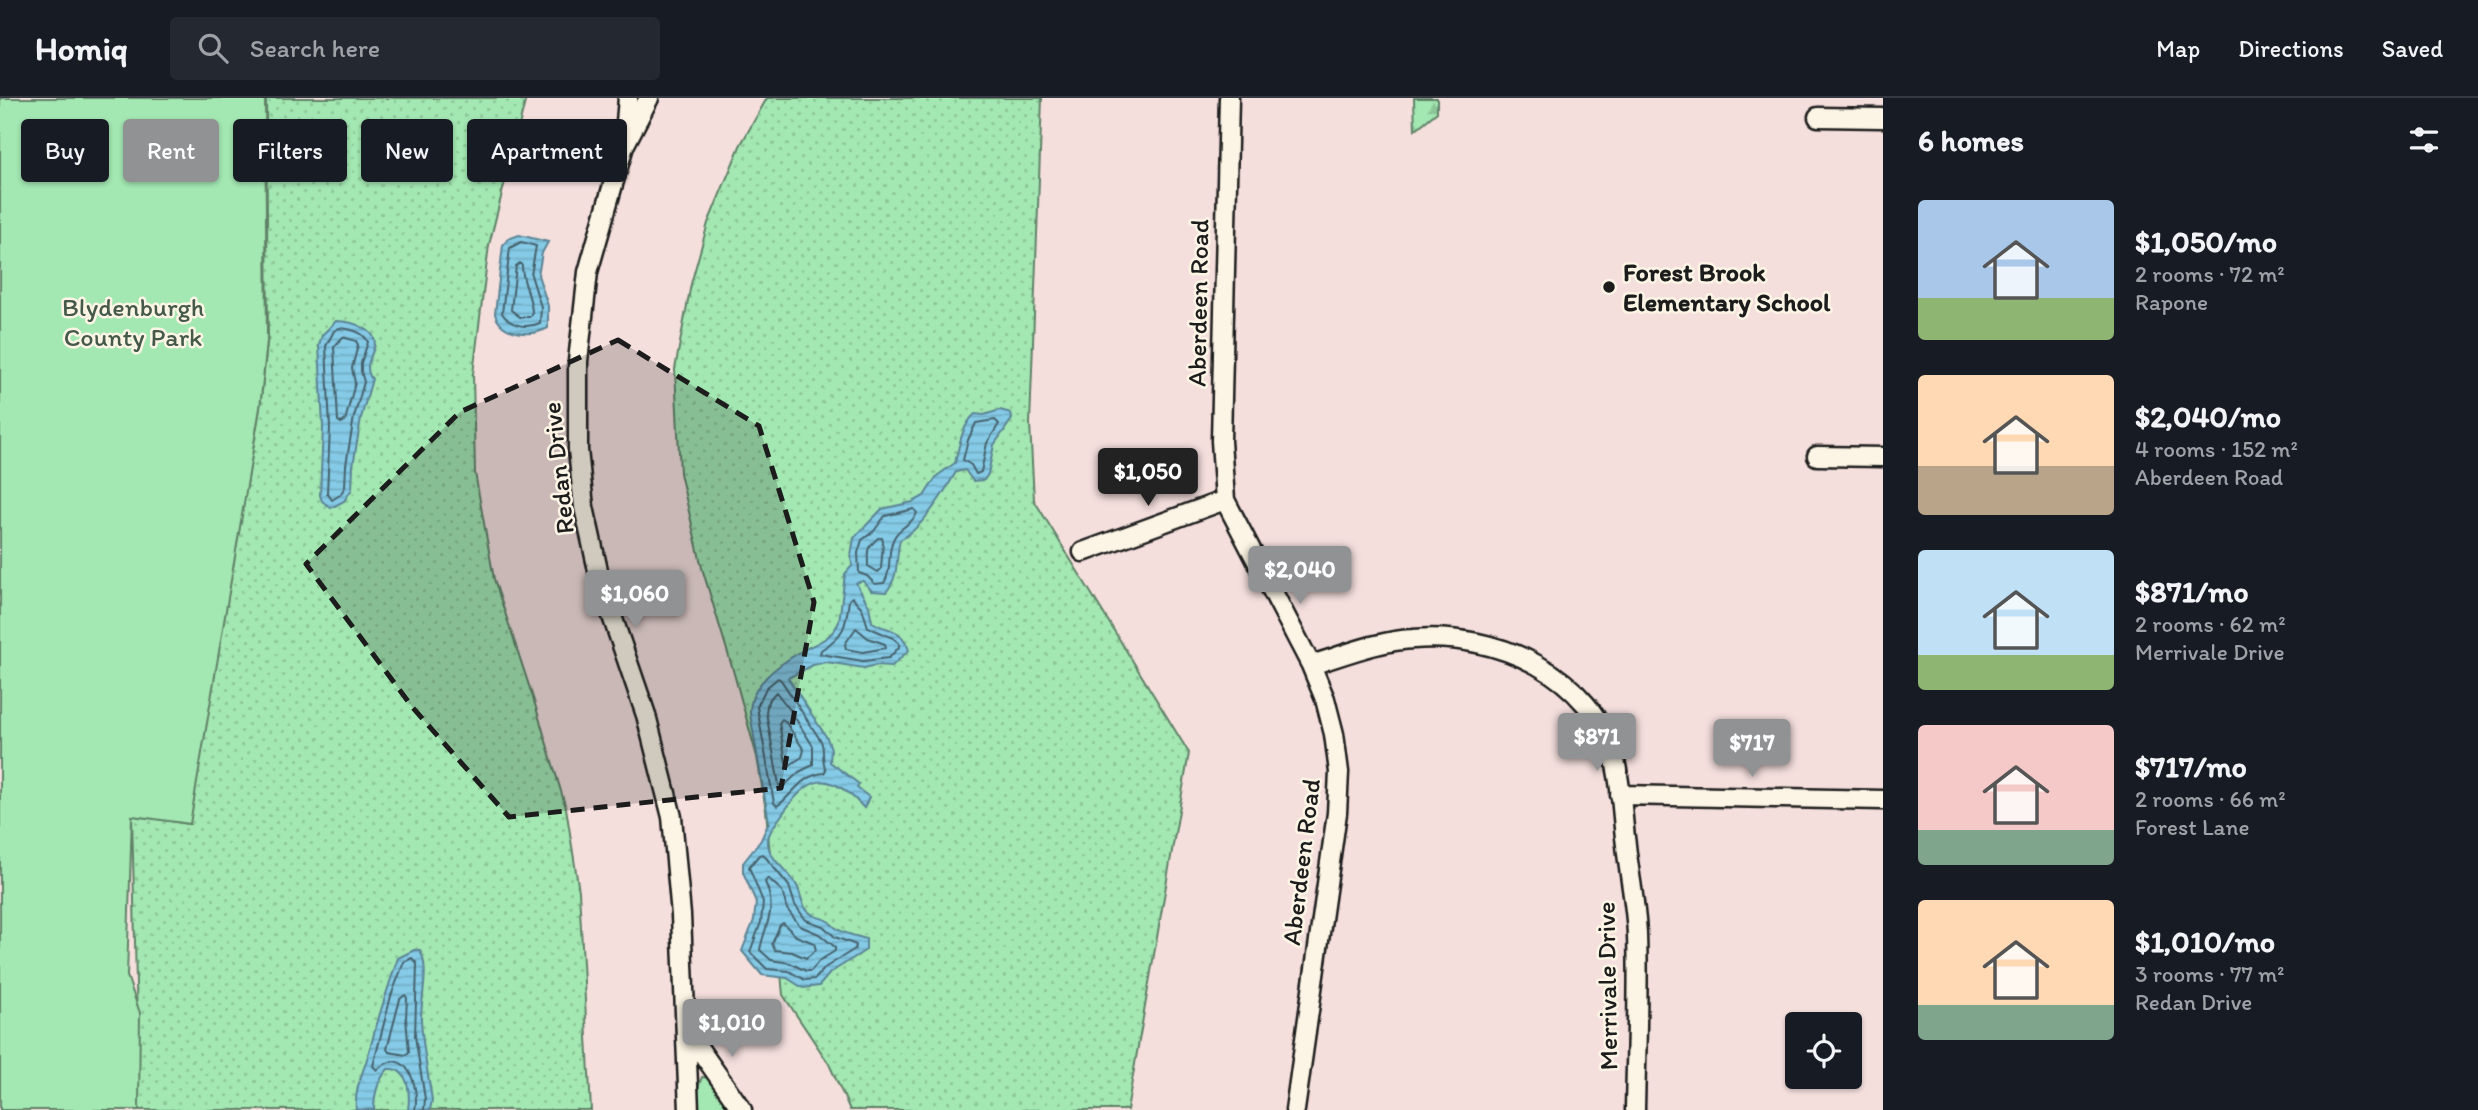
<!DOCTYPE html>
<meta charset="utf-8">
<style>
:root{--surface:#171b24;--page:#242831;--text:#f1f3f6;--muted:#9ea1a6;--line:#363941;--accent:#919294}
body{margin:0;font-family:Itim,sans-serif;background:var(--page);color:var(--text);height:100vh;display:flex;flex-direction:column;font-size:26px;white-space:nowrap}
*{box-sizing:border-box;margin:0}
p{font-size:23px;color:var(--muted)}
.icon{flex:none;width:38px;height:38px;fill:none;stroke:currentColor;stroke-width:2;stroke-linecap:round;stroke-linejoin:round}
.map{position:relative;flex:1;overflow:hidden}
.sheet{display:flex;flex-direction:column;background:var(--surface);width:595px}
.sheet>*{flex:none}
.guide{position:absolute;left:21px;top:21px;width:665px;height:63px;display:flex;gap:14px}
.tools{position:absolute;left:1785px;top:914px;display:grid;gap:14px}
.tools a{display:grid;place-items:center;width:77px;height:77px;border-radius:7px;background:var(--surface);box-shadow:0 2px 5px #0004;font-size:35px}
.price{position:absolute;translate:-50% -60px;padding:0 16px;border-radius:7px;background:var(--accent);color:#fff;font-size:23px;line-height:46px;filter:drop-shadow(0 2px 4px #0008)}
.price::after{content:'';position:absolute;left:50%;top:42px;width:21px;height:16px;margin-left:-10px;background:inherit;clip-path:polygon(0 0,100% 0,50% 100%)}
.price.selected{background:#222;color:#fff}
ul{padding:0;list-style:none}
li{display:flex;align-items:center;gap:21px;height:175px;padding:0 35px}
li span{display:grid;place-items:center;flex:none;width:196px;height:140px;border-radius:7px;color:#555}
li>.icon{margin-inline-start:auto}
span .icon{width:84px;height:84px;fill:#fffc;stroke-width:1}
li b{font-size:30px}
h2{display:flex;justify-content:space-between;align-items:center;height:84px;padding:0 35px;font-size:30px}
.chip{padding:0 24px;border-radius:7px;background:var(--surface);box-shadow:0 2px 5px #0004;font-size:24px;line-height:63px}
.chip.selected{background:var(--accent);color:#fff}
header{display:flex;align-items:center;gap:42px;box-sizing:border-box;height:98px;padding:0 35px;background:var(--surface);border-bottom:2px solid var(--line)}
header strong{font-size:33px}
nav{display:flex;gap:38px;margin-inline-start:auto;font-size:24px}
.search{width:490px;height:63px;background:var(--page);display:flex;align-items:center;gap:18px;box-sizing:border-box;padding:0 24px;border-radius:7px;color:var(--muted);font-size:26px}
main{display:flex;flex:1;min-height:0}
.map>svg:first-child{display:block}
.grass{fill:url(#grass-dots);stroke:#608267;stroke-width:2}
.forest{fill:url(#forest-firs);stroke:#608267;stroke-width:2}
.park{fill:#a3e7b2;stroke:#608267;stroke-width:2}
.water{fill:url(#water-rules);stroke:#5b8495;stroke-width:2}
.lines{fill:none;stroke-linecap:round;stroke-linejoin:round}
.shore{stroke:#46626d;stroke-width:2}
.minor-casing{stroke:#1c1c1c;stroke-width:23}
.minor{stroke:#fcf5e5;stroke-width:18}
.marked{fill:#1c1c1c;fill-opacity:0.2;stroke:#1c1c1c;stroke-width:5;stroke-dasharray:14 9;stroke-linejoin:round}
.poi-dot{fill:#1c1c1c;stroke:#fcf5e5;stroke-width:2.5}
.labels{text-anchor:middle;stroke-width:5;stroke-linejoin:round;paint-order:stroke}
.poi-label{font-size:26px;font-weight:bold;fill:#1c1c1c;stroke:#fcf5e5;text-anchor:start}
.street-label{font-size:26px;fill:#1c1c1c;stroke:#fcf5e5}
.park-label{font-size:26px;fill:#445949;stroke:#fcf5e5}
</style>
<header>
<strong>Homiq</strong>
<div class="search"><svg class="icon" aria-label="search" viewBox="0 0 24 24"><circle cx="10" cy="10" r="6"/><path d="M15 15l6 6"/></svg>Search here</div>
<nav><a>Map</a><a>Directions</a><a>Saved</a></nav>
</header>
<main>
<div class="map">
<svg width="1883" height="1012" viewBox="0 0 1883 1012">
<defs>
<pattern id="grass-dots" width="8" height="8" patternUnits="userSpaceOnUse" patternTransform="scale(1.75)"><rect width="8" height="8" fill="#a3e7b2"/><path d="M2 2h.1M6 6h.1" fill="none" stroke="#8cc698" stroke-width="1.8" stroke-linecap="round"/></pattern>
<pattern id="forest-firs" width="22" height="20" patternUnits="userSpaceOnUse" patternTransform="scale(1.75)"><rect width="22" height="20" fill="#a3e7b2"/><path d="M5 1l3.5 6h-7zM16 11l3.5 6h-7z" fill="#8cc698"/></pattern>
<pattern id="water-rules" width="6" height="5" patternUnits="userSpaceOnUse" patternTransform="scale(1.75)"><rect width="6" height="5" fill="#85cae6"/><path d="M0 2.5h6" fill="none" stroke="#72adc5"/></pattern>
</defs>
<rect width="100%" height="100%" fill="#f4dfdd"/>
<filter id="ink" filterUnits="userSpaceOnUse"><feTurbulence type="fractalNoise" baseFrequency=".0143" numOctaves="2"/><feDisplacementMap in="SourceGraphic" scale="14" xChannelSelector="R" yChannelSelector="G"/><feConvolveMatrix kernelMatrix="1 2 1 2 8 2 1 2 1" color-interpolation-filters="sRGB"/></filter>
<g filter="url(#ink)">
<path class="grass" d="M266 0H526L489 147 473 276 475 375 494 481 534 603 566 710 579 793 591 1012H139L132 717 189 726 260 310 268 237Z
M767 0H1042L1030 326 1034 402 1189 655 1127 1012H850L829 966 783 897 766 713 757 659 733 572 702 470 680 375 675 271 691 186 708 125 740 48Z"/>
<path class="forest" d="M1414 0H1437V14L1415 32Z"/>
<path class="park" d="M0 0H265L267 243 260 310 190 726 132 718 127 878 140 915 139 1012H0Z
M702 979 709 980 732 1012H698V989Z"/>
<path class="water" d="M519 137 548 144 542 155 538 177 548 208V230C531 239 501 237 495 216L503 147 508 141Z
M336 223C345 223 355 225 364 230 391 245 357 262 372 281L361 320 353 368 352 391 344 403 331 410 322 403 320 397 323 330 319 247 322 237Z
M1000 312 1011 315 1012 321 994 347 988 376 984 382 973 383 965 372 956 374C944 395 921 431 900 442 895 461 900 478 886 494L872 493 863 483 856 485 869 508 872 524C889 534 901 529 909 552L892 568 876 567 864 570 826 564 813 567 788 580 827 640 831 651 830 664 859 686 857 690 869 699 864 710C828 671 810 676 781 718 777 724 769 733 768 741 766 762 791 773 798 790 802 800 802 811 813 817 818 820 824 820 828 823 831 825 833 828 836 830 843 836 857 838 866 841V852L830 875 819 888 803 890 787 880 762 877 742 853 754 822 756 804 743 774V765L761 742 769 724 750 616C749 587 778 567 800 554 815 545 831 542 839 524L845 476 852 468 851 457 854 440 882 411 913 404 924 398 937 378 955 365C959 348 962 327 975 316L984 317Z
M414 852H420C430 871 421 898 421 921 422 947 428 975 432 1002L430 1012H408C410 997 410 969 388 971 378 982 374 996 374 1012H356C354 989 364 974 369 954 377 924 387 892 398 860Z"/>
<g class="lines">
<path class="shore" d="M521 144 536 148 531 177 541 209 540 225C526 231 510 228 502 215L510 150Z
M520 165 522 168C522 186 533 201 532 217L529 219H520L511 212 516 168Z
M339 230C350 231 363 233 368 244L361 265V273L364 284 354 319 346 367 345 389 340 397 332 402 327 395 330 330 326 248 334 233Z
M343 239 356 243 358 247 352 270 355 285 345 323 341 325 338 323 334 249Z
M995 322 999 326 987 345 981 374 976 376 971 367 963 362 968 342 976 325Z
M914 411 917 415C913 426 899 429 894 440 886 454 893 471 884 485L875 486 867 478 859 475 858 455 862 442 874 433 885 418Z
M878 440H882L883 444 881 471 878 474 868 468C868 451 865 452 878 440Z
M852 499 862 510 868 529 893 540 899 545V549L889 560 863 563 820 556 821 552C845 537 846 528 849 502Z
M856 530 868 540 885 546 886 550 863 554 846 551 845 546Z
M778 580 781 582 821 643C825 653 821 662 826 672L824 675C801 677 794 696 777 708L774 705 757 609 766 590Z
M776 594 790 612 813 648V667L799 674 783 689 779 687 766 614 768 603Z
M782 621 785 623 804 652 802 659 790 667 786 665 779 625Z
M763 756 789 788 795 807 806 822 823 828 835 839 856 847 855 851 826 869 815 881 805 882 789 873 767 871 750 854 761 824 763 804 749 769 759 757Z
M768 780 782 793 787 811 800 828 819 836 835 849V853L819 863 811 873H806L790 865 771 862 760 852C765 825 778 813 765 784Z
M783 825 796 838 814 845 816 852 806 860 792 854 775 852 772 846 780 827Z
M405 897 407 900 406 920 409 954 406 957 389 954 387 951 400 901Z
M415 1012C420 989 406 945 377 972L373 968 391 898 404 864 412 860 417 866 415 938 425 1001 424 1012"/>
<defs>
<path id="minor" d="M628 0 624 48 649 0
M1229 0 1221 343 1225 402 1311 567 1325 601 1334 636 1339 674 1337 715 1295 1012
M1818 19 1883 20
M624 48 588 174 578 263V352L584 409 601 486 646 617 672 719 681 817 689 1012
M1817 358 1883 359
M1083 454 1225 402
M1311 567C1344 557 1378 543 1413 541 1497 534 1592 576 1615 663 1622 690 1622 719 1626 747 1629 776 1636 807 1637 837 1639 895 1636 954 1635 1012
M1620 697 1883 702
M686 932 742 1012"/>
</defs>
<use href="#minor" class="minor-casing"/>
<use href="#minor" class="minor"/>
</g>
</g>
<path class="marked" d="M618 242 759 328 814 504 781 690 509 719 413 610 306 466 460 314Z"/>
<circle class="poi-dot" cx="1609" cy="189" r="7"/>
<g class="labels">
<g class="poi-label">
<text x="1623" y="183">Forest Brook<tspan x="1623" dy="30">Elementary School</tspan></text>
</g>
<g class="street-label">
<text transform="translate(1198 205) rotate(-89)" y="9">Aberdeen Road</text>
<text transform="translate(558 370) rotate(-96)" y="9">Redan Drive</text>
<text transform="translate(1301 764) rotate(-83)" y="9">Aberdeen Road</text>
<text transform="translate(1607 888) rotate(-91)" y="9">Merrivale Drive</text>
</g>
<g class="park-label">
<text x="133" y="218">Blydenburgh<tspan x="133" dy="30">County Park</tspan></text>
</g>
</g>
</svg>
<div class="tools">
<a><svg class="icon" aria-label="locate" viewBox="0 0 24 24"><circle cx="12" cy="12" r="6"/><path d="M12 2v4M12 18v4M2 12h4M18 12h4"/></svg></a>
</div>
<b class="price selected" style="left:1148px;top:410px">$1,050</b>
<b class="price" style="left:1300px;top:508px">$2,040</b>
<b class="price" style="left:635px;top:532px">$1,060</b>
<b class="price" style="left:1597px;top:675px">$871</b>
<b class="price" style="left:1752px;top:681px">$717</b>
<b class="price" style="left:732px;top:961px">$1,010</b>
<div class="guide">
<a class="chip">Buy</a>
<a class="chip selected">Rent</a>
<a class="chip">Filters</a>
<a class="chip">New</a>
<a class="chip">Apartment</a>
</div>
</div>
<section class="sheet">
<h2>6 homes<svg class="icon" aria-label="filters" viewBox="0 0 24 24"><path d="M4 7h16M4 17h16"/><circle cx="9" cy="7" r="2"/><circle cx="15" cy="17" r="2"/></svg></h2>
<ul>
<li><span style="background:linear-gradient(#a9c7e8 70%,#8fb573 0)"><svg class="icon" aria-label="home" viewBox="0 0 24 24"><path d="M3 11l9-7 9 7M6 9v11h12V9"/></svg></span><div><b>$1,050/mo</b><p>2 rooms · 72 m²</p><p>Rapone</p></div></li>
<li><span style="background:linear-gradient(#ffd9b3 65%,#b9a48a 0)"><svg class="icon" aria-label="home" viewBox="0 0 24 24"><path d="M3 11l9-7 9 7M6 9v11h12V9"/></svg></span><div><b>$2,040/mo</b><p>4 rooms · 152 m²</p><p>Aberdeen Road</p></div></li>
<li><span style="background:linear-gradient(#bfe0f5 75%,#8fb573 0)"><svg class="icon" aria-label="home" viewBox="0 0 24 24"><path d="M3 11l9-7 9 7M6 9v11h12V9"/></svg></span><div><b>$871/mo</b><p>2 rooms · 62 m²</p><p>Merrivale Drive</p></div></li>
<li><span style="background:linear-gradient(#f6c9c9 75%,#7fa58c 0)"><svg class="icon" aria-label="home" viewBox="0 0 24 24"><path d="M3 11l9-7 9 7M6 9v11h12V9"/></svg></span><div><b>$717/mo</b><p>2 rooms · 66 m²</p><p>Forest Lane</p></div></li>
<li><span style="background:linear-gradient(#ffd9b3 75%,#7fa58c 0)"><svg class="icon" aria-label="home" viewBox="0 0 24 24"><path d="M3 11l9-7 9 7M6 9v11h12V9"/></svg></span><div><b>$1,010/mo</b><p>3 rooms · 77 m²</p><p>Redan Drive</p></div></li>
</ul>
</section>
</main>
